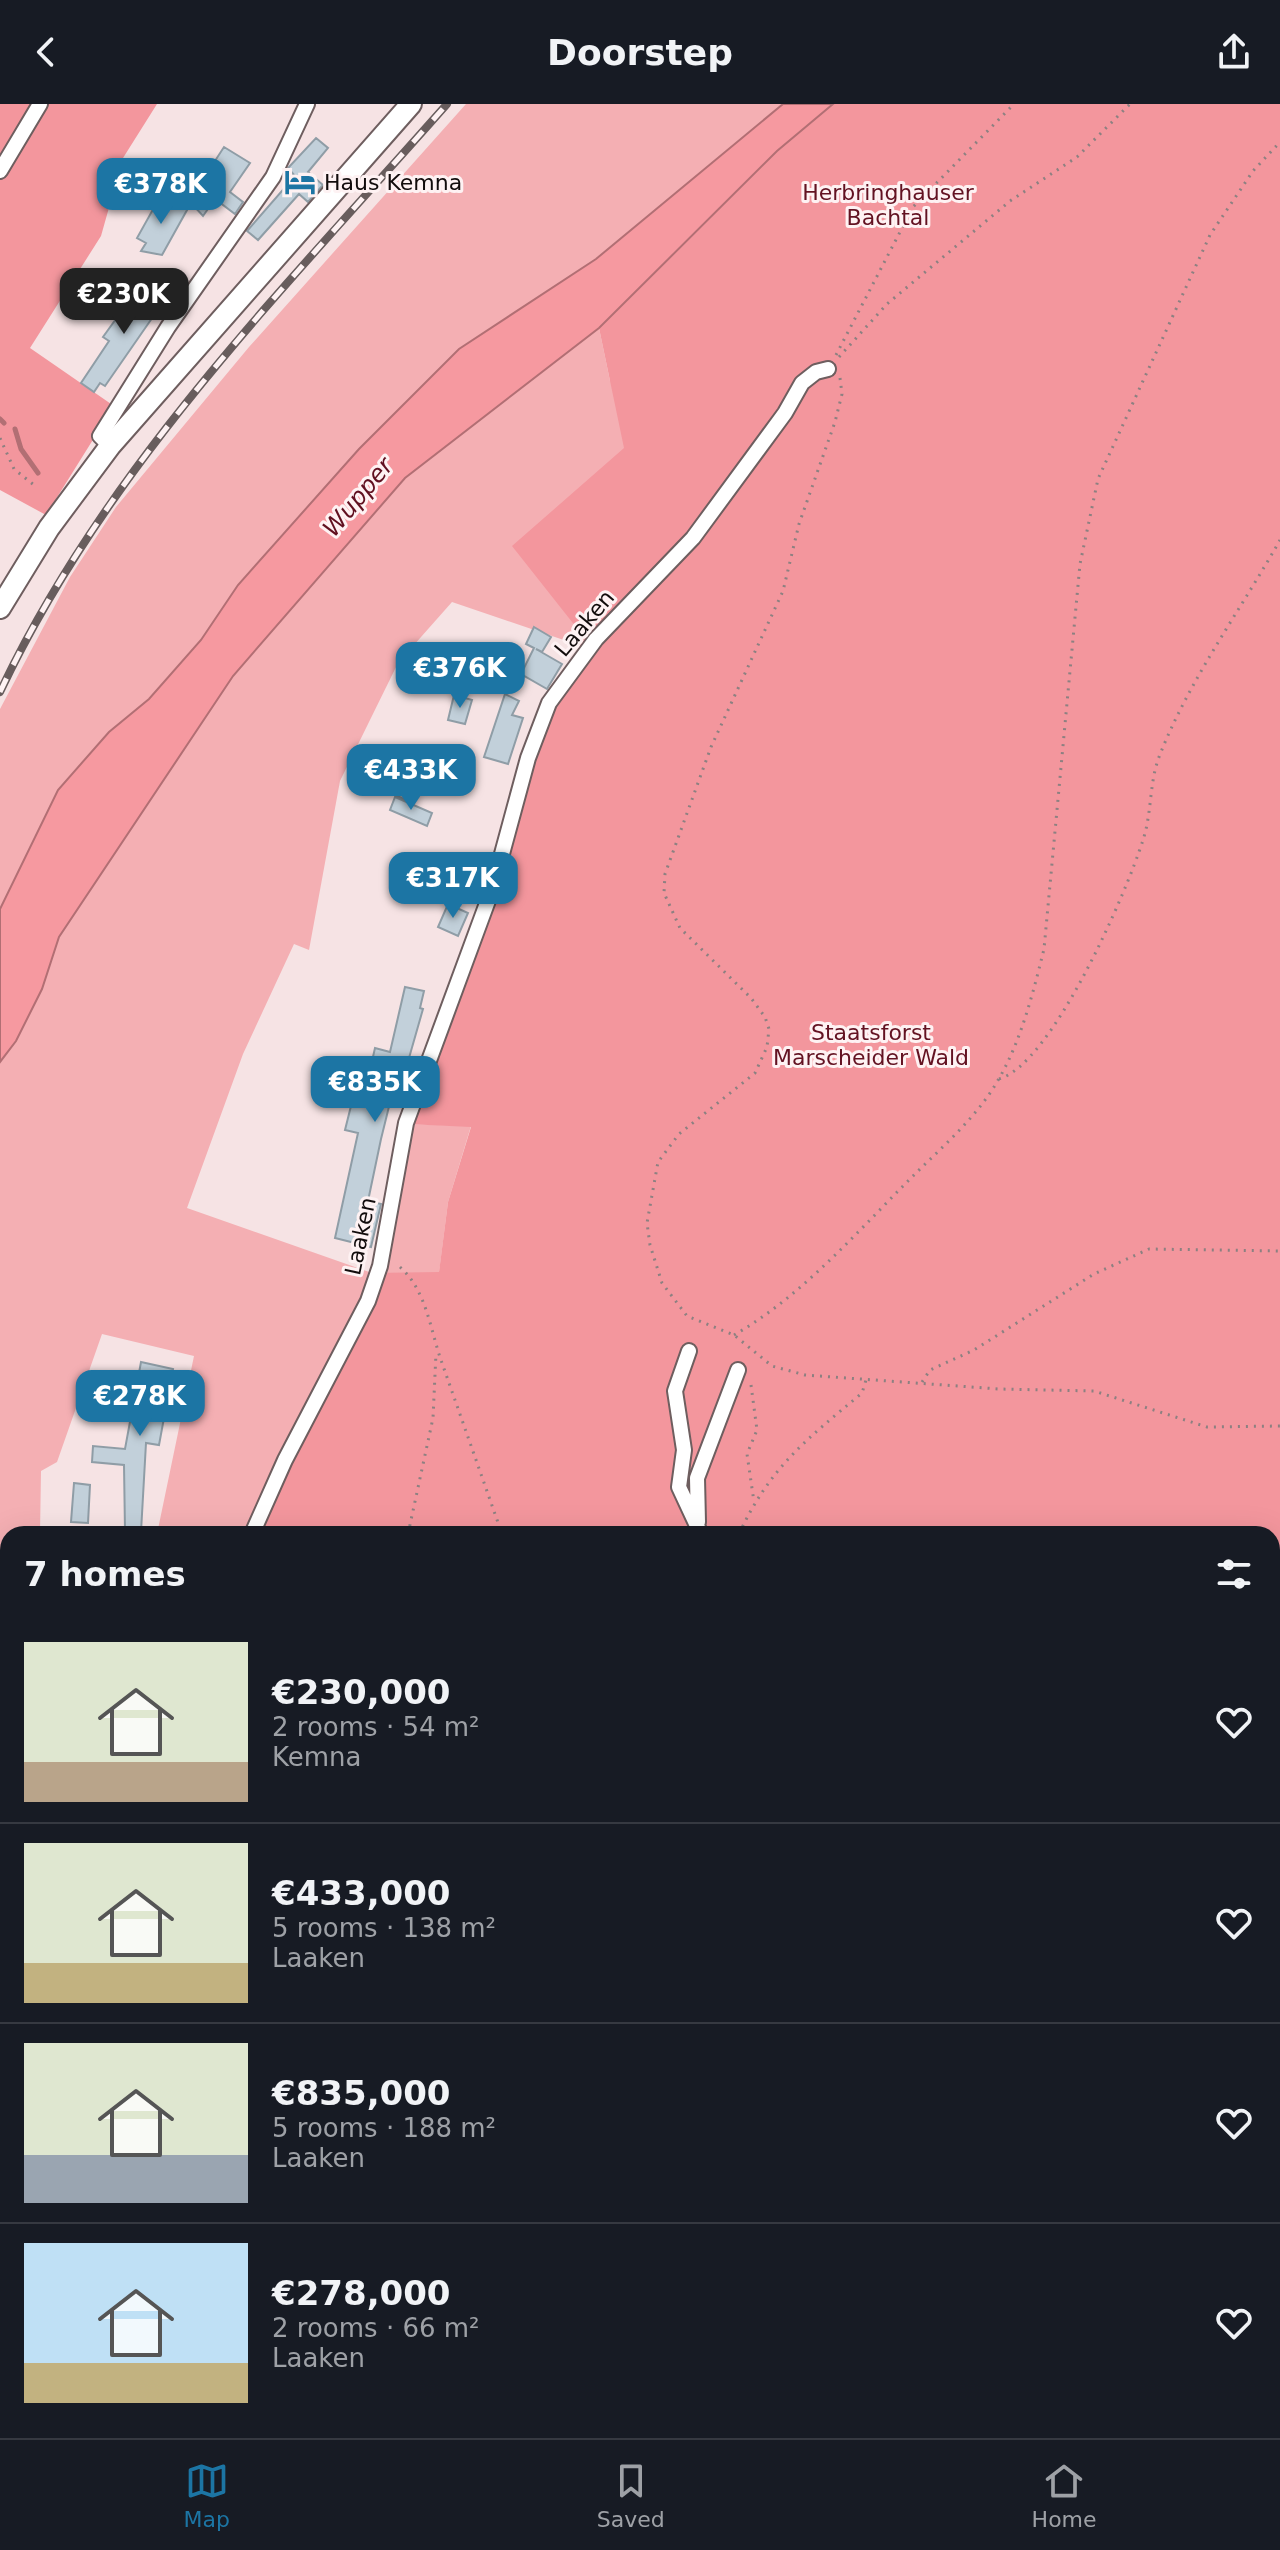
<!DOCTYPE html>
<meta charset="utf-8">
<style>
:root{--surface:#171b24;--page:#242831;--text:#f1f3f6;--muted:#9ea1a6;--line:#363941;--accent:#1c75a4}
body{margin:0;font-family:"DejaVu Sans",sans-serif;background:var(--page);color:var(--text);height:100vh;display:flex;flex-direction:column;font-size:30px;white-space:nowrap}
*{box-sizing:border-box;margin:0}
p{font-size:26px;color:var(--muted)}
.icon{flex:none;width:44px;height:44px;fill:none;stroke:currentColor;stroke-width:2;stroke-linecap:round;stroke-linejoin:round}
.map{position:relative;flex:1;overflow:hidden}
.sheet{position:absolute;left:0px;top:1422px;width:1280px;height:912px;display:flex;flex-direction:column;background:var(--surface);border-radius:24px 24px 0 0;box-shadow:0 8px 32px #0002}
.sheet>*{flex:none}
.price{position:absolute;translate:-50% -68px;padding:0 18px;border-radius:16px;background:var(--accent);color:#fff;font-size:26px;line-height:52px;filter:drop-shadow(0 2px 4px #0008)}
.price::after{content:'';position:absolute;left:50%;top:48px;width:24px;height:18px;margin-left:-12px;background:inherit;clip-path:polygon(0 0,100% 0,50% 100%)}
.price.on{background:#222;color:#fff}
ul{padding:0;list-style:none}
li{display:flex;align-items:center;gap:24px;height:200px;padding:0 24px}
li+li{border-top:2px solid var(--line)}
li span{display:grid;place-items:center;flex:none;width:224px;height:160px;border-radius:0px;color:#555}
li>.icon{margin-inline-start:auto}
span .icon{width:96px;height:96px;fill:#fffc;stroke-width:1}
li b{font-size:34px}
h2{display:flex;justify-content:space-between;align-items:center;height:96px;padding:0 24px;font-size:34px}
header{display:flex;justify-content:space-between;align-items:center;height:104px;padding:0 24px;background:var(--surface);font-size:36px;font-weight:800}
.menu{display:flex;justify-content:space-around;align-items:center;height:112px;border-top:2px solid var(--line);background:var(--surface);font-size:22px;color:var(--muted)}
.menu a{display:grid;justify-items:center;gap:4px}
.menu .on{color:var(--accent)}
.map>svg:first-child{display:block}
.green{fill:#f4afb3}
.forest{fill:#f3969d}
.water{fill:#f699a0;stroke:#b26f74;stroke-width:2}
.lines{fill:none;stroke-linecap:round;stroke-linejoin:round}
.stream{stroke:#b26f74;stroke-width:5}
.building{fill:#c2d0da;stroke:#8f9da6;stroke-width:2}
.lane-casing{stroke:#6e5e5f;stroke-width:11}
.street-casing{stroke:#6e5e5f;stroke-width:18}
.secondary-casing{stroke:#6e5e5f;stroke-width:24}
.path{stroke:#8d8081;stroke-width:3;stroke-dasharray:2 6;stroke-linecap:butt}
.lane{stroke:#fff;stroke-width:7}
.street{stroke:#fff;stroke-width:14}
.secondary{stroke:#fff;stroke-width:20}
.rail-casing{stroke:#685d5d;stroke-width:8}
.rail{stroke:#fef2f3;stroke-width:5;stroke-dasharray:15;stroke-linecap:butt}
.labels{text-anchor:middle;stroke-width:6;stroke-linejoin:round;paint-order:stroke}
.poi-label{font-size:22px;fill:#120c0c;stroke:#fef2f3;text-anchor:start}
.park-label{font-size:22px;fill:#631222;stroke:#fef2f3}
.street-label{font-size:22px;fill:#120c0c;stroke:#fef2f3}
.water-label{font-size:24px;font-style:italic;fill:#611020;stroke:#fef2f3}
</style>
<header><svg class="icon" aria-label="back" viewBox="0 0 24 24"><path d="M15 5l-7 7 7 7"/></svg>Doorstep<svg class="icon" aria-label="share" viewBox="0 0 24 24"><path d="M12 15V3M7 8l5-5 5 5M5 13v7h14v-7"/></svg></header>
<div class="map">
<svg width="1280" height="2334" viewBox="0 0 1280 2334">
<rect width="100%" height="100%" fill="#f6e3e4"/>
<path class="green" d="M466 0H783L596 155 459 245 359 345 238 481 201 536 149 595 109 629 58 686 0 805V605L70 473 116 403 249 243Z
M707 166 596 547 452 498 398 559 340 677 309 846 294 840 243 950 187 1104 372 1169 406 1020 471 1022 448 1098 439 1169 364 1197 255 1430H157L194 1252 102 1230 57 1358 41 1367 40 1430H8V1514L0 1498V958L16 937 42 885 59 833 233 572 405 374 599 224 610 277Z
M8 1804V2028L0 2026V1821Z"/>
<path class="forest" d="M0 0H157L123 54 101 132 30 244 114 302 46 411 0 386Z
M833 0H1280V2334H530L532 2326H1272V1430H255L364 1197 372 1169 439 1168 448 1098 471 1023 406 1020 460 881 543 612 591 542 512 442 624 344 599 224 777 47Z"/>
<path class="water" d="M783 0H833L777 47 599 224 405 374 233 572 59 833 42 885 16 937 0 958V805L58 686 109 628 149 595 201 536 238 481 359 345 459 245 596 155Z
M0 1498 8 1514V1804L0 1821Z"/>
<g class="lines">
<path class="stream" d="M0 315 4 319
M15 325 21 345 38 369
M0 1848 8 1852
M1272 1966 1280 1969"/>
</g>
<path class="building" d="M316 34 328 44 308 68 323 81 308 98 299 90 258 136 247 127 295 72 288 64Z
M224 43 250 59 230 88 243 98 235 110 215 95 203 112 193 101 207 89 217 66 211 63Z
M161 91 187 106 162 151 141 147 146 139 137 134Z
M155 172 167 180 151 202 157 207 105 282 100 279 94 288 81 279 109 237 103 233 121 208 127 212Z
M534 523 551 533 542 548 536 545 562 560 547 585 521 570 534 544 526 540Z
M505 590 519 597 512 611 523 614 508 660 484 653Z
M454 591 472 596 465 620 448 616Z
M390 664 415 675 406 696 381 685Z
M395 693 432 709 427 722 390 706Z
M448 800 468 809 458 832 438 823Z
M405 883 424 887 420 904 423 905 403 975 396 974 381 1035 368 1097 381 1100 371 1143 335 1134 358 1029 345 1026 355 986 365 988 375 944 390 948Z
M141 1258 173 1265 159 1341 146 1339 141 1428 125 1427 124 1361 92 1358 93 1342 125 1345Z
M74 1379 90 1381 88 1419 71 1418Z"/>
<g class="lines">
<defs>
<path id="lane" d="M1272 1978 1280 1982
M434 2334 436 2326"/>
<path id="street" d="M0 67 40 0
M110 342 100 332 168 223 273 73 307 0
M689 1247 675 1287 684 1346 679 1383 699 1426
M698 1418 697 1374 738 1266
M252 1430 285 1356 368 1197 380 1162 406 1019 493 783 528 654 549 599 596 535 693 434 785 309 802 279 816 268 828 265
M0 2002 8 2001
M0 2273 8 2266
M331 2334 333 2326"/>
<path id="secondary" d="M0 504 49 424 110 342 411 0"/>
</defs>
<use href="#lane" class="lane-casing"/>
<use href="#street" class="street-casing"/>
<use href="#secondary" class="secondary-casing"/>
<path class="path" d="M836 251 913 103 1014 0
M839 253 887 200 1010 97 1077 53 1130 0
M840 274 842 290 835 318 799 420 783 487 711 643 665 770 664 789 680 824 751 894 765 913 769 925 767 943 755 969 679 1030 658 1058 647 1119 650 1141 662 1179 687 1212 734 1231 772 1262 805 1271 999 1285 1094 1287 1207 1323 1280 1322
M0 334 14 365 34 381
M999 975C1052 960 1126 790 1143 736 1152 709 1149 680 1159 653 1189 576 1240 507 1280 436
M400 1163C427 1187 430 1226 442 1259 462 1316 482 1373 502 1430
M734 1231C802 1192 857 1128 912 1073 942 1043 976 1014 997 978 1021 938 1033 889 1044 845L1080 460 1098 375 1210 131 1253 67 1280 38
M922 1278 930 1266 974 1246 1094 1170 1149 1145 1280 1147
M751 1281 757 1326 747 1350 754 1398
M408 1430 433 1314 436 1249
M739 1430C770 1363 807 1335 862 1289L866 1276
M1272 1659 1280 1660
M1272 1933 1280 1928
M1272 2137 1280 2142
M650 2326 655 2334
M930 2326 934 2334
M1213 2326 1236 2334
M921 2334 925 2326"/>
<use href="#lane" class="lane"/>
<use href="#street" class="street"/>
<use href="#secondary" class="secondary"/>
<defs>
<path id="rail" d="M0 588C106 363 284 185 447 0"/>
</defs>
<use href="#rail" class="rail-casing"/>
<use href="#rail" class="rail"/>
</g>
<defs>
<symbol id="hotel-bare" viewBox="-9 -9 18 18"><path d="M-6-4.5h1.5V1H6V5H4.5V3h-9V5H-6ZM-4 0a1.8 1.8 0 1 1 3.6 0ZM.5 0V-2.5h3Q6-2.5 6 0Z" fill="#1c75a4" stroke="#fef2f3" stroke-width="2.5" paint-order="stroke"/></symbol>
</defs>
<g fill-rule="evenodd">
<use href="#hotel-bare" x="278" y="56" width="44" height="44"/>
</g>
<g class="labels">
<g class="poi-label">
<text x="324" y="86">Haus Kemna</text>
</g>
<g class="park-label">
<text x="888" y="96">Herbringhauser<tspan x="888" dy="25">Bachtal</tspan></text>
<text x="871" y="936">Staatsforst<tspan x="871" dy="25">Marscheider Wald</tspan></text>
</g>
<g class="street-label">
<text transform="translate(584 519) rotate(-50)" y="8">Laaken</text>
<text transform="translate(360 1132) rotate(-78)" y="8">Laaken</text>
</g>
<g class="water-label">
<text transform="translate(358 393) rotate(-50)" y="8">Wupper</text>
</g>
</g>
</svg>
<b class="price" style="left:161px;top:122px">€378K</b>
<b class="price on" style="left:124px;top:232px">€230K</b>
<b class="price" style="left:460px;top:606px">€376K</b>
<b class="price" style="left:411px;top:708px">€433K</b>
<b class="price" style="left:453px;top:816px">€317K</b>
<b class="price" style="left:375px;top:1020px">€835K</b>
<b class="price" style="left:140px;top:1334px">€278K</b>
<section class="sheet">
<h2>7 homes<svg class="icon" aria-label="filters" viewBox="0 0 24 24"><path d="M4 7h16M4 17h16"/><circle cx="9" cy="7" r="2"/><circle cx="15" cy="17" r="2"/></svg></h2>
<ul>
<li><span style="background:linear-gradient(#dfe7d0 75%,#b9a48a 0)"><svg class="icon" aria-label="home" viewBox="0 0 24 24"><path d="M3 11l9-7 9 7M6 9v11h12V9"/></svg></span><div><b>€230,000</b><p>2 rooms · 54 m²</p><p>Kemna</p></div><svg class="icon" aria-label="heart" viewBox="0 0 24 24"><path d="M12 20l-8-8c-3-5 5-10 8-4 3-6 11-1 8 4z"/></svg></li>
<li><span style="background:linear-gradient(#dfe7d0 75%,#c2b280 0)"><svg class="icon" aria-label="home" viewBox="0 0 24 24"><path d="M3 11l9-7 9 7M6 9v11h12V9"/></svg></span><div><b>€433,000</b><p>5 rooms · 138 m²</p><p>Laaken</p></div><svg class="icon" aria-label="heart" viewBox="0 0 24 24"><path d="M12 20l-8-8c-3-5 5-10 8-4 3-6 11-1 8 4z"/></svg></li>
<li><span style="background:linear-gradient(#dfe7d0 70%,#9aa5b1 0)"><svg class="icon" aria-label="home" viewBox="0 0 24 24"><path d="M3 11l9-7 9 7M6 9v11h12V9"/></svg></span><div><b>€835,000</b><p>5 rooms · 188 m²</p><p>Laaken</p></div><svg class="icon" aria-label="heart" viewBox="0 0 24 24"><path d="M12 20l-8-8c-3-5 5-10 8-4 3-6 11-1 8 4z"/></svg></li>
<li><span style="background:linear-gradient(#bfe0f5 75%,#c2b280 0)"><svg class="icon" aria-label="home" viewBox="0 0 24 24"><path d="M3 11l9-7 9 7M6 9v11h12V9"/></svg></span><div><b>€278,000</b><p>2 rooms · 66 m²</p><p>Laaken</p></div><svg class="icon" aria-label="heart" viewBox="0 0 24 24"><path d="M12 20l-8-8c-3-5 5-10 8-4 3-6 11-1 8 4z"/></svg></li>
</ul>
</section>
</div>
<nav class="menu">
<a class="on"><svg class="icon" aria-label="map" viewBox="0 0 24 24"><path d="M3 6l6-2 6 2 6-2v14l-6 2-6-2-6 2zM9 4v14M15 6v14"/></svg>Map</a>
<a><svg class="icon" aria-label="saved" viewBox="0 0 24 24"><path d="M7 4h10v16l-5-4-5 4z"/></svg>Saved</a>
<a><svg class="icon" aria-label="home" viewBox="0 0 24 24"><path d="M3 11l9-7 9 7M6 9v11h12V9"/></svg>Home</a>
</nav>
